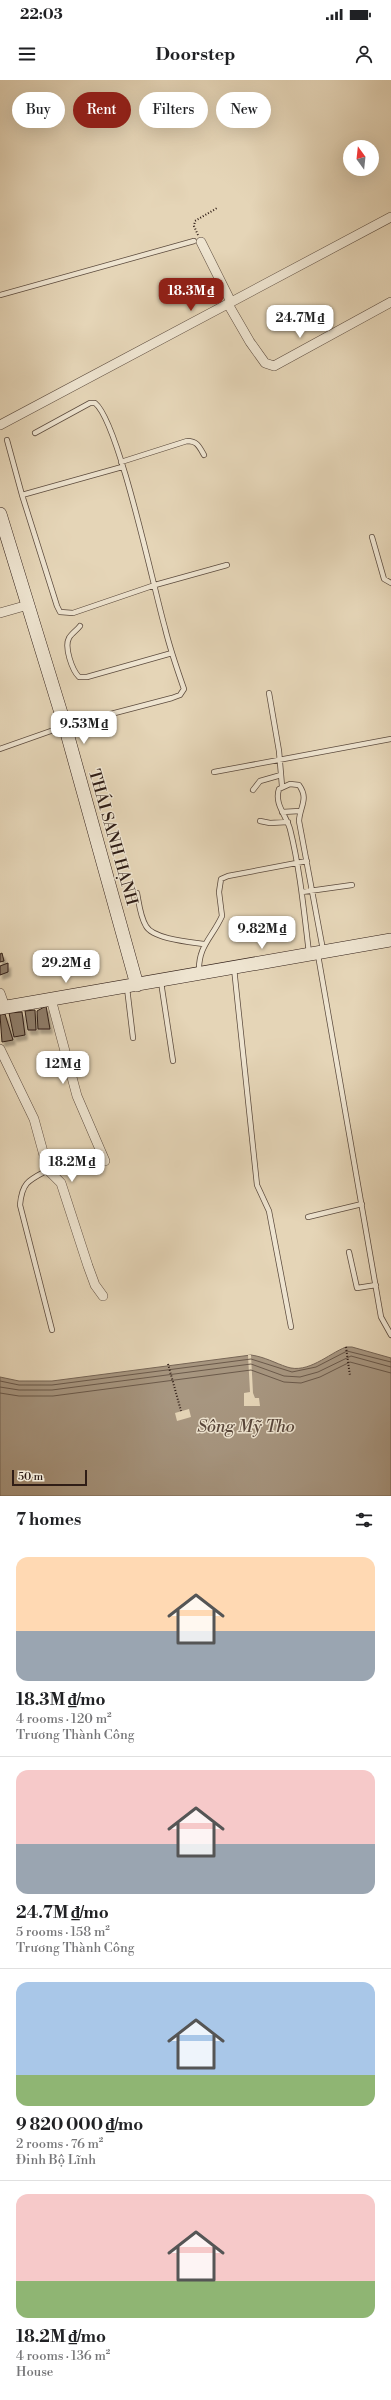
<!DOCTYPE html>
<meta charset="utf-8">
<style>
:root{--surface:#fff;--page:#f6f6f6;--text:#202124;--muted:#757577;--line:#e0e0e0;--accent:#8f2418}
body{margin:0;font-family:"Libre Bodoni",serif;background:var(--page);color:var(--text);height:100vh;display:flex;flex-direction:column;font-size:15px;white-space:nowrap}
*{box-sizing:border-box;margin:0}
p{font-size:13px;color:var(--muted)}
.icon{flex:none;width:22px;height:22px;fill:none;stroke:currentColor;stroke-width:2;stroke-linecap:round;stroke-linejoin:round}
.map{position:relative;height:1416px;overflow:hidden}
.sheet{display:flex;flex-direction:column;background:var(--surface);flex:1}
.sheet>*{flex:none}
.hud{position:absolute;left:12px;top:12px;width:367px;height:36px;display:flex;gap:8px}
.needle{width:26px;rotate:345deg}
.controls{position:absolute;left:343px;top:60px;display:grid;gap:8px}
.controls a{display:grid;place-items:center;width:36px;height:36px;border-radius:50%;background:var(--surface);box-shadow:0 4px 16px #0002;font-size:20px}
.scale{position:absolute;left:12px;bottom:10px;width:75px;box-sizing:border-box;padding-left:4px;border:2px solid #2f1d16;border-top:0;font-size:11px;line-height:14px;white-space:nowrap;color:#2f1d16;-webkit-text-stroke:3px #eee4d0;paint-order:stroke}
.price{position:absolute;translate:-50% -34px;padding:0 9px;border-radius:8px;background:#fff;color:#222;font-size:13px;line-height:26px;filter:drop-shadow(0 1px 2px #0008)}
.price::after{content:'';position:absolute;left:50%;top:24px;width:12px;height:9px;margin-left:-6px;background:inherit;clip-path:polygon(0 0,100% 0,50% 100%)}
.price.selected{background:var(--accent);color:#fff}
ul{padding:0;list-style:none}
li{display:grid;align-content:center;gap:8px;height:212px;padding:0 16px}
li+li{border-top:1px solid var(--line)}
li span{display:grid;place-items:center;height:124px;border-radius:12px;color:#555}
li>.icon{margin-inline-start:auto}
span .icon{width:72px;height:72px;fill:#fffc;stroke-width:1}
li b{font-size:17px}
h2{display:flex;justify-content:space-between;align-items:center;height:48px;padding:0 16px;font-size:17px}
.chip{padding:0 14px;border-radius:18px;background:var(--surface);box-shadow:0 4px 16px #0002;font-size:14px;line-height:36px}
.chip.selected{background:var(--accent);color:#fff}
.status{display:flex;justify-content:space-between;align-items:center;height:28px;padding:0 20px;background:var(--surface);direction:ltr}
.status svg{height:11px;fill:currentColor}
header{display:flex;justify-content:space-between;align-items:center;height:52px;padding:0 16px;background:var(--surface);font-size:18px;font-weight:700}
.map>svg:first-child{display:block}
.water{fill:#a79680;stroke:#776656}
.pier{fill:#e5d5b7}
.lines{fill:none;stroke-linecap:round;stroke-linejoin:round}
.shore{stroke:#6b5a4b;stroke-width:1}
.building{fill:#8e7d6a;stroke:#2f1d16;filter:url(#shadow)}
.lane-casing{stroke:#5c4b3e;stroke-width:6}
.street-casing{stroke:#5c4b3e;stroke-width:10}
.secondary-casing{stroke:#2f1d16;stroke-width:14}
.path{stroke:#2f1d16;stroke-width:2;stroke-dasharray:1 2;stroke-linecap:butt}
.lane{stroke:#eee4d0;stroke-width:4.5}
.street{stroke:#eee4d0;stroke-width:9}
.secondary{stroke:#eee4d0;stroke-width:13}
.labels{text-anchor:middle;stroke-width:3;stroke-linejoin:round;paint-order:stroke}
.street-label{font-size:16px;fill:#2f1d16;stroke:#eee4d0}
.water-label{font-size:17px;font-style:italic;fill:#59473b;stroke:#eee4d0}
</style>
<div class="status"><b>22:03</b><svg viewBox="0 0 49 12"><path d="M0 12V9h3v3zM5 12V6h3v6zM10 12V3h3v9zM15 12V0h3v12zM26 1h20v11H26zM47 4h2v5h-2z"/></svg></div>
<header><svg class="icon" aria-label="menu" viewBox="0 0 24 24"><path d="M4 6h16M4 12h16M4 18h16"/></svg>Doorstep<svg class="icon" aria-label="person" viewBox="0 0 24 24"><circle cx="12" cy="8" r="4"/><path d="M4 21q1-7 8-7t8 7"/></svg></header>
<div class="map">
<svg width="391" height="1416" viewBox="0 0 391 1416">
<defs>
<filter id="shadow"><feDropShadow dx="2.5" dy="4.5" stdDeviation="1" flood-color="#0004"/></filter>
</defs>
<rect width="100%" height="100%" fill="#e5d5b7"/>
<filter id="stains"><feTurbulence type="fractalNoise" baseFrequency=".005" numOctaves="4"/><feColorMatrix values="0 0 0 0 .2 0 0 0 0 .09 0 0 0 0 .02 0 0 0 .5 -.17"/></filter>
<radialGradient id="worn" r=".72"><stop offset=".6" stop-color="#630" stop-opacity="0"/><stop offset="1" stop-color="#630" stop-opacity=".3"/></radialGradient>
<path class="water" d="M346 1267H352L391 1278V1416H0V1297L19 1301H52L251 1275C265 1277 275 1283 287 1287 308 1294 328 1274 346 1267Z"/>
<path class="pier" d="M248 1275H251L253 1313 255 1318H259L260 1326H244V1313L250 1312Z
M189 1329 191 1337 177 1341 175 1333Z"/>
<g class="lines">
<path class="shore" d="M0 1301 19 1305H52L251 1279 292 1292 316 1287 347 1271 391 1282
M0 1307 19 1310H52L251 1284 284 1296 300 1297 318 1292 351 1276 391 1287
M0 1313 19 1316H53L251 1290 284 1302 301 1303 320 1297 350 1282 391 1293"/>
</g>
<path class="building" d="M2 873 4 881 0 882V874Z
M8 883V892L0 895V886Z
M46 926 50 949H38L37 931Z
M35 930 36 950H28L25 931Z
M22 932 25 955 14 957 9 933Z
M5 934 13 960 2 962 0 935Z"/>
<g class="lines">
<defs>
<path id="lane" d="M0 215 194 161
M7 360 22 415
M121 382 187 361C197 361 199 366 204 375
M122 387 22 415 57 526 60 532 73 533 155 505 227 485
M372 457 384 499 391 503
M80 546C77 550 71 554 69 558 64 567 72 590 79 597H87L172 573
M269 613 279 671 282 706
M0 669 65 646 172 618 180 615 184 609C177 589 170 569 165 548 154 510 119 342 95 323H90L35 353
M214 692 391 659
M253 710 260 701 281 695
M282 732 300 731
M260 741 270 743 288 742
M302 812 352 805
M137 813C139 823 140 836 146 846 153 859 190 862 204 864
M309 873C304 832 300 789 290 749 286 735 274 724 279 709L290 704 299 705C309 719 300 726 299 741L323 870
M318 875 381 1237 391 1255
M234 888 257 1105 269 1131 291 1247
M199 892C198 866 212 858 222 836L219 812 221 799 228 796 307 781
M161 902 173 981
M127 908 133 958
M48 1090C29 1100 22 1102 20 1125L52 1250
M308 1137 362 1124
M349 1172 357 1208 376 1205"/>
<path id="street" d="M201 162 231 222
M228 224 250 262 265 283 274 286 391 222
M0 345 391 137
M0 533 28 525
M0 913 5 927
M51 919 77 1016 105 1081
M0 969 34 1039 48 1090 61 1103 88 1186 95 1205 103 1216"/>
<path id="secondary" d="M0 434 65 646 137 905
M0 928 391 860"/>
</defs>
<use href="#lane" class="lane-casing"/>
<use href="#street" class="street-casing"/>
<use href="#secondary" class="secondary-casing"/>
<path class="path" d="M198 155 194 146 195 141 217 128
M346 1267 350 1296
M168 1284 181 1331"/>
<use href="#lane" class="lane"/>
<use href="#street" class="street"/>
<use href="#secondary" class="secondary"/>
</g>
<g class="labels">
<g class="street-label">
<text transform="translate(114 757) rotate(74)" y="6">THÁI SANH HẠNH</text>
</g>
<g class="water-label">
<text x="246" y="1352">Sông Mỹ Tho</text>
</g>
</g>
<rect width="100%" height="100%" filter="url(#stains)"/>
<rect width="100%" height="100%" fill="url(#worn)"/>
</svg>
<div class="controls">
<a><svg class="needle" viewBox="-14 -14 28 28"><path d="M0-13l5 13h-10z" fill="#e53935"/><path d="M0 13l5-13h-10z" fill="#757577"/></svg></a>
</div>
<div class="scale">50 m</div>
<b class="price selected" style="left:191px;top:232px">18.3M ₫</b>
<b class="price" style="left:300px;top:259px">24.7M ₫</b>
<b class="price" style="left:84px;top:665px">9.53M ₫</b>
<b class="price" style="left:262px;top:870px">9.82M ₫</b>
<b class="price" style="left:66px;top:904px">29.2M ₫</b>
<b class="price" style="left:63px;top:1005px">12M ₫</b>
<b class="price" style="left:72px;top:1103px">18.2M ₫</b>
<div class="hud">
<a class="chip">Buy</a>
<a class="chip selected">Rent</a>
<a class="chip">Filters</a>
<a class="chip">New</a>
</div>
</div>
<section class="sheet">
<h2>7 homes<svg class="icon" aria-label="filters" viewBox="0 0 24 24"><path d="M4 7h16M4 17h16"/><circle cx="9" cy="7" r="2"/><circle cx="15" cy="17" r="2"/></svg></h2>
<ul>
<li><span style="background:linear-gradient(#ffd9b3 60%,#9aa5b1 0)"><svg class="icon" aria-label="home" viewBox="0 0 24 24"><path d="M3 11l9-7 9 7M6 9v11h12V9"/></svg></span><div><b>18.3M ₫/mo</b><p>4 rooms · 120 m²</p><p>Trương Thành Công</p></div></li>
<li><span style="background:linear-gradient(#f6c9c9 60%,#9aa5b1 0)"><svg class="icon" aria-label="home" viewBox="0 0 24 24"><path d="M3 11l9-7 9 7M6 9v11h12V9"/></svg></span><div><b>24.7M ₫/mo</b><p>5 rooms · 158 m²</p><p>Trương Thành Công</p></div></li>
<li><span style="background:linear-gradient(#a9c7e8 75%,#8fb573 0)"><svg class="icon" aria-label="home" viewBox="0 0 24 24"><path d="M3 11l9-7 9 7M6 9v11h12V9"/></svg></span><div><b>9 820 000 ₫/mo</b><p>2 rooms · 76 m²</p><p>Đinh Bộ Lĩnh</p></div></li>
<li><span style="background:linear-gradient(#f6c9c9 70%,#8fb573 0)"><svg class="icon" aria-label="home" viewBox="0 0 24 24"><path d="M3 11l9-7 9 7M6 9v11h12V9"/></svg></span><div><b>18.2M ₫/mo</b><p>4 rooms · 136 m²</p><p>House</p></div></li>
</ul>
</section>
